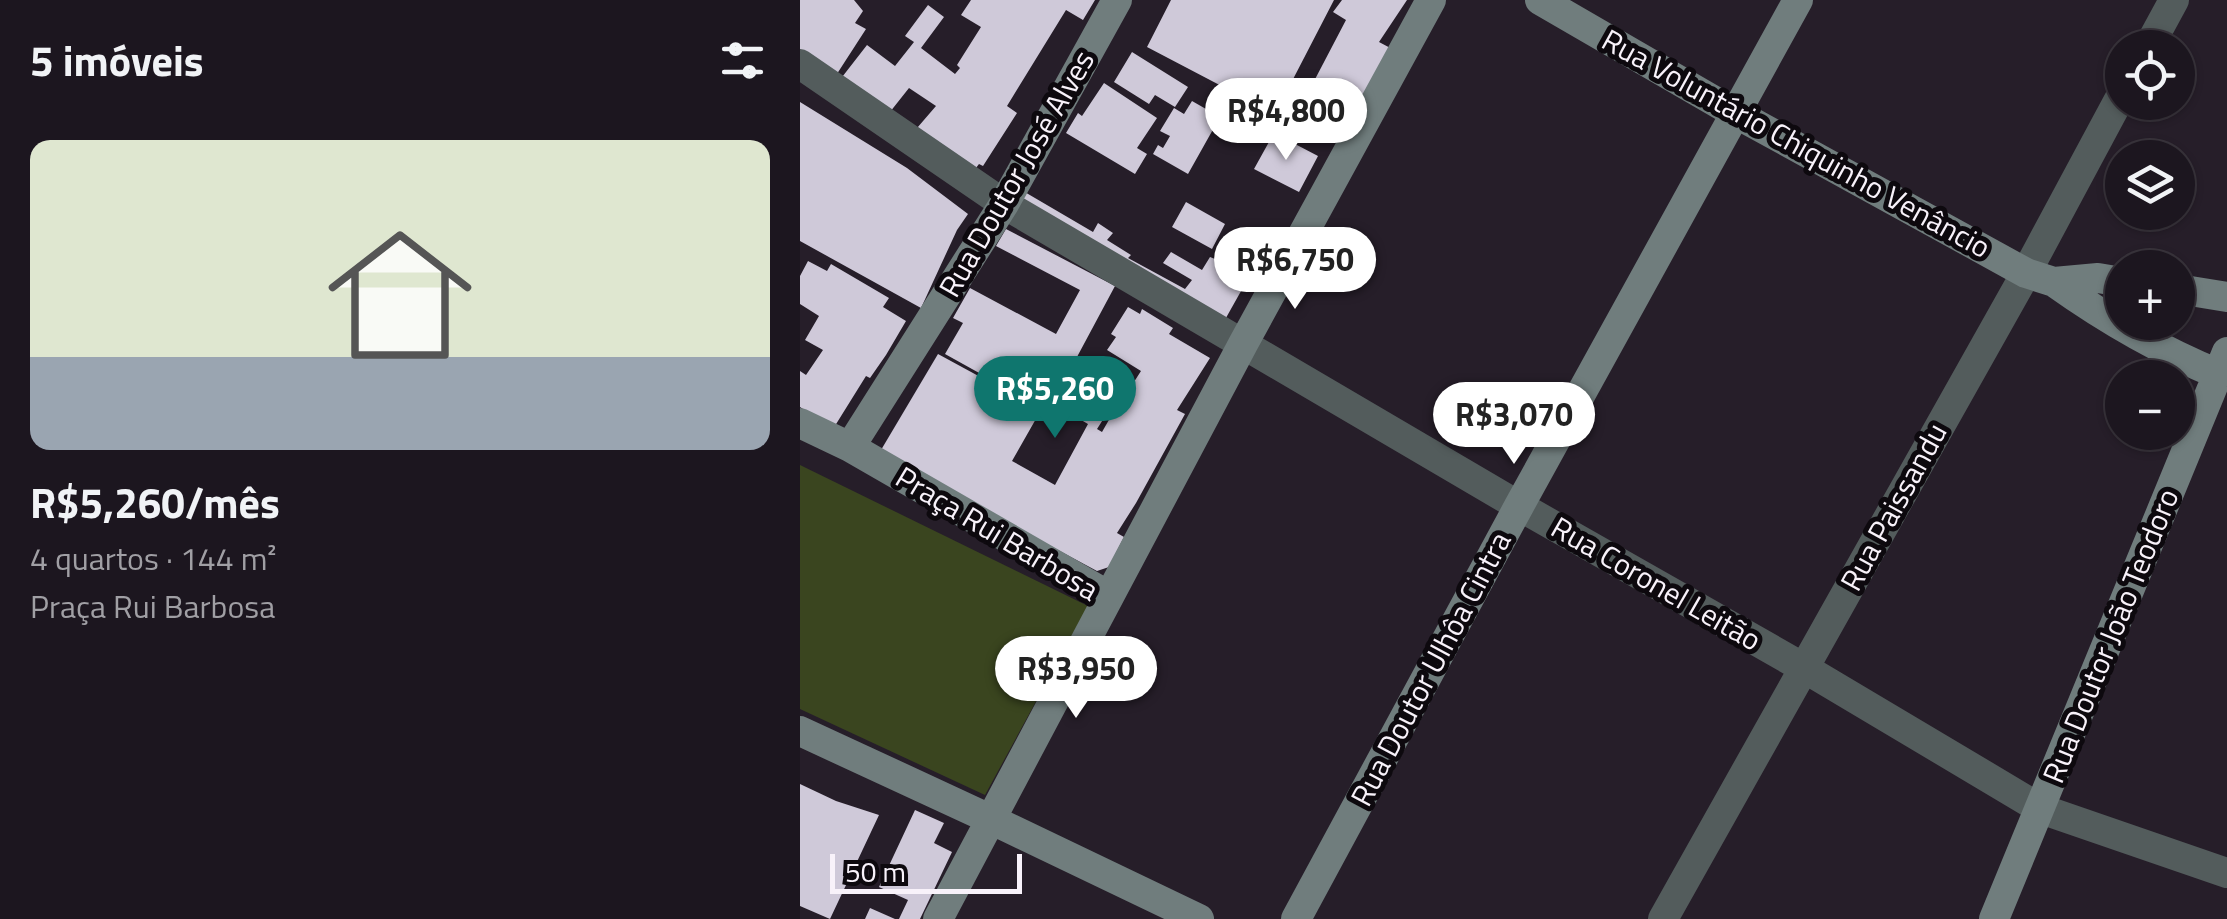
<!DOCTYPE html>
<html lang="pt">
<meta charset="utf-8">
<style>
:root{--surface:#1c161f;--page:#29232c;--text:#f1f3f6;--muted:#a09fa4;--line:#3a353d;--accent:#0f766e}
body{margin:0;font-family:"Titillium Web",sans-serif;background:var(--page);color:var(--text);height:100vh;display:flex;flex-direction:column;font-size:38px;white-space:nowrap}
*{box-sizing:border-box;margin:0}
p{font-size:32px;color:var(--muted)}
.icon{flex:none;width:55px;height:55px;fill:none;stroke:currentColor;stroke-width:2;stroke-linecap:round;stroke-linejoin:round}
.map{position:relative;flex:1;overflow:hidden}
.sheet{display:flex;flex-direction:column;background:var(--surface);width:800px}
.sheet>*{flex:none}
.fabs{position:absolute;left:1305px;top:30px;display:grid;gap:20px}
.fabs a{display:grid;place-items:center;width:90px;height:90px;border-radius:50%;background:var(--surface);box-shadow:0 2px 8px #0004,0 0 0 2px var(--line);font-size:50px}
.scale{position:absolute;left:30px;bottom:25px;width:192px;box-sizing:border-box;padding-left:10px;border:5px solid #f8f2fa;border-top:0;font-size:28px;line-height:35px;white-space:nowrap;color:#f8f2fa;-webkit-text-stroke:8px #0d090e;paint-order:stroke}
.price{position:absolute;translate:-50% -85px;padding:0 22px;border-radius:35px;background:#fff;color:#222;font-size:32px;line-height:65px;filter:drop-shadow(0 2px 5px #0008)}
.price::after{content:'';position:absolute;left:50%;top:60px;width:30px;height:22px;margin-left:-15px;background:inherit;clip-path:polygon(0 0,100% 0,50% 100%)}
.price.on{background:var(--accent);color:#fff}
ul{padding:0;list-style:none}
li{display:grid;align-content:center;gap:20px;height:530px;padding:0 30px}
li span{display:grid;place-items:center;height:310px;border-radius:20px;color:#555}
li>.icon{margin-inline-start:auto}
span .icon{width:180px;height:180px;fill:#fffc;stroke-width:1}
li b{font-size:42px}
h2{display:flex;justify-content:space-between;align-items:center;height:120px;padding:0 30px;font-size:42px}
main{display:flex;flex:1;min-height:0}
.map>svg:first-child{display:block}
.green{fill:#3a451f}
.building{fill:#cfc9d9}
.lines{fill:none;stroke-linecap:round;stroke-linejoin:round}
.street{stroke:#535c5c;stroke-width:30}
.secondary{stroke:#707d7d;stroke-width:30}
.labels{text-anchor:middle;stroke-width:10;stroke-linejoin:round;paint-order:stroke}
.street-label{font-size:30px;fill:#f8f2fa;stroke:#0d090e}
</style>
<main>
<section class="sheet">
<h2>5 imóveis<svg class="icon" aria-label="filters" viewBox="0 0 24 24"><path d="M4 7h16M4 17h16"/><circle cx="9" cy="7" r="2"/><circle cx="15" cy="17" r="2"/></svg></h2>
<ul>
<li><span style="background:linear-gradient(#dfe7d0 70%,#9aa5b1 0)"><svg class="icon" aria-label="home" viewBox="0 0 24 24"><path d="M3 11l9-7 9 7M6 9v11h12V9"/></svg></span><div><b>R$5,260/mês</b><p>4 quartos · 144 m²</p><p>Praça Rui Barbosa</p></div></li>
</ul>
</section>
<div class="map">
<svg width="1427" height="919" viewBox="0 0 1427 919">
<rect width="100%" height="100%" fill="#261e29"/>
<path class="green" d="M0 465 288 606 185 795 0 709Z"/>
<path class="building" d="M0 0H54L63 11 55 23 66 29 33 80 0 60Z
M171 0H295L283 20 266 10 207 106 217 113 183 166 179 164 169 177 111 135 136 106 109 88 86 117 39 81 67 45 95 66 114 42 105 36 128 5 144 17 121 48 155 74 160 68 157 65 181 27 161 15Z
M371 0H534L475 114 347 47Z
M542 0H607L579 42 596 51 553 133 501 106 546 20 533 12Z
M332 52 388 87 375 107 355 95 349 104 314 82Z
M304 83 357 118 337 148 347 154 335 174 266 133 278 113 282 116Z
M392 101 420 117 388 174 353 154 358 145 363 148 370 136 360 131 374 108 384 114Z
M0 102 107 168 168 214 157 230 121 308 0 241Z
M474 133 518 156 499 192 454 169Z
M223 191 293 232 298 223 313 233 307 240 331 255 328 258 385 289 392 280 363 263 371 252 402 270 410 257 415 259 427 239 459 259 422 325 217 201Z
M386 202 425 224 412 249 372 227Z
M206 229 315 286 270 370 264 367 260 374 233 360 227 372 211 363 199 384 145 354 163 323 153 318 170 288 256 334 280 290 196 246Z
M8 261 27 271 31 264 89 298 83 307 106 321 86 355 70 378 66 376 33 429 0 407V371L6 375 23 350 5 340 19 316 0 304V276Z
M328 307 340 314 342 309 373 328 369 334 410 358 377 410 385 414 336 503 317 533 324 537 309 567 297 571 185 511 81 450 138 354 241 410 212 461 255 485 288 424 271 414 278 402 304 418 297 429 302 432 314 411 300 403 290 402 272 393 287 363 332 385 341 371 307 350 316 337 311 334Z
M221 376 258 397 251 411 214 390Z
M0 784 36 801 79 815 30 919 0 906Z
M115 810 144 823 134 843 152 852 120 919H99L108 900 79 887Z
M70 908 95 919H65Z"/>
<g class="lines">
<path class="street" d="M1348 48 1374 0
M0 64 204 204 719 506 1004 668 1241 809 1427 873
M863 919 1226 273 1322 94"/>
<path class="secondary" d="M740 0 935 113 1226 273 1254 282 1298 278 1322 282
M1254 282C1306 319 1359 350 1418 374
M1378 289 1427 297
M0 423 50 447 309 596
M50 447 204 204 317 0
M0 731 190 819 399 919
M138 919 443 344 631 0
M496 919 719 506 998 0
M1194 919 1427 352"/>
</g>
<g class="labels">
<g class="street-label">
<text transform="translate(996 144) rotate(29)" y="10">Rua Voluntário Chiquinho Venâncio</text>
<text transform="translate(217 174) rotate(-60)" y="10">Rua Doutor José Alves</text>
<text transform="translate(1094 507) rotate(-61)" y="10">Rua Paissandu</text>
<text transform="translate(197 534) rotate(31)" y="10">Praça Rui Barbosa</text>
<text transform="translate(856 584) rotate(30)" y="10">Rua Coronel Leitão</text>
<text transform="translate(1311 636) rotate(-68)" y="10">Rua Doutor João Teodoro</text>
<text transform="translate(631 669) rotate(-62)" y="10">Rua Doutor Ulhôa Cintra</text>
</g>
</g>
</svg>
<div class="fabs">
<a><svg class="icon" aria-label="locate" viewBox="0 0 24 24"><circle cx="12" cy="12" r="6"/><path d="M12 2v4M12 18v4M2 12h4M18 12h4"/></svg></a>
<a><svg class="icon" aria-label="layers" viewBox="0 0 24 24"><path d="M12 4l9 5-9 5-9-5zM3 14l9 5 9-5"/></svg></a>
<a>+</a>
<a>−</a>
</div>
<div class="scale">50 m</div>
<b class="price" style="left:486px;top:163px">R$4,800</b>
<b class="price" style="left:495px;top:312px">R$6,750</b>
<b class="price on" style="left:255px;top:441px">R$5,260</b>
<b class="price" style="left:714px;top:467px">R$3,070</b>
<b class="price" style="left:276px;top:721px">R$3,950</b>
</div>
</main>
